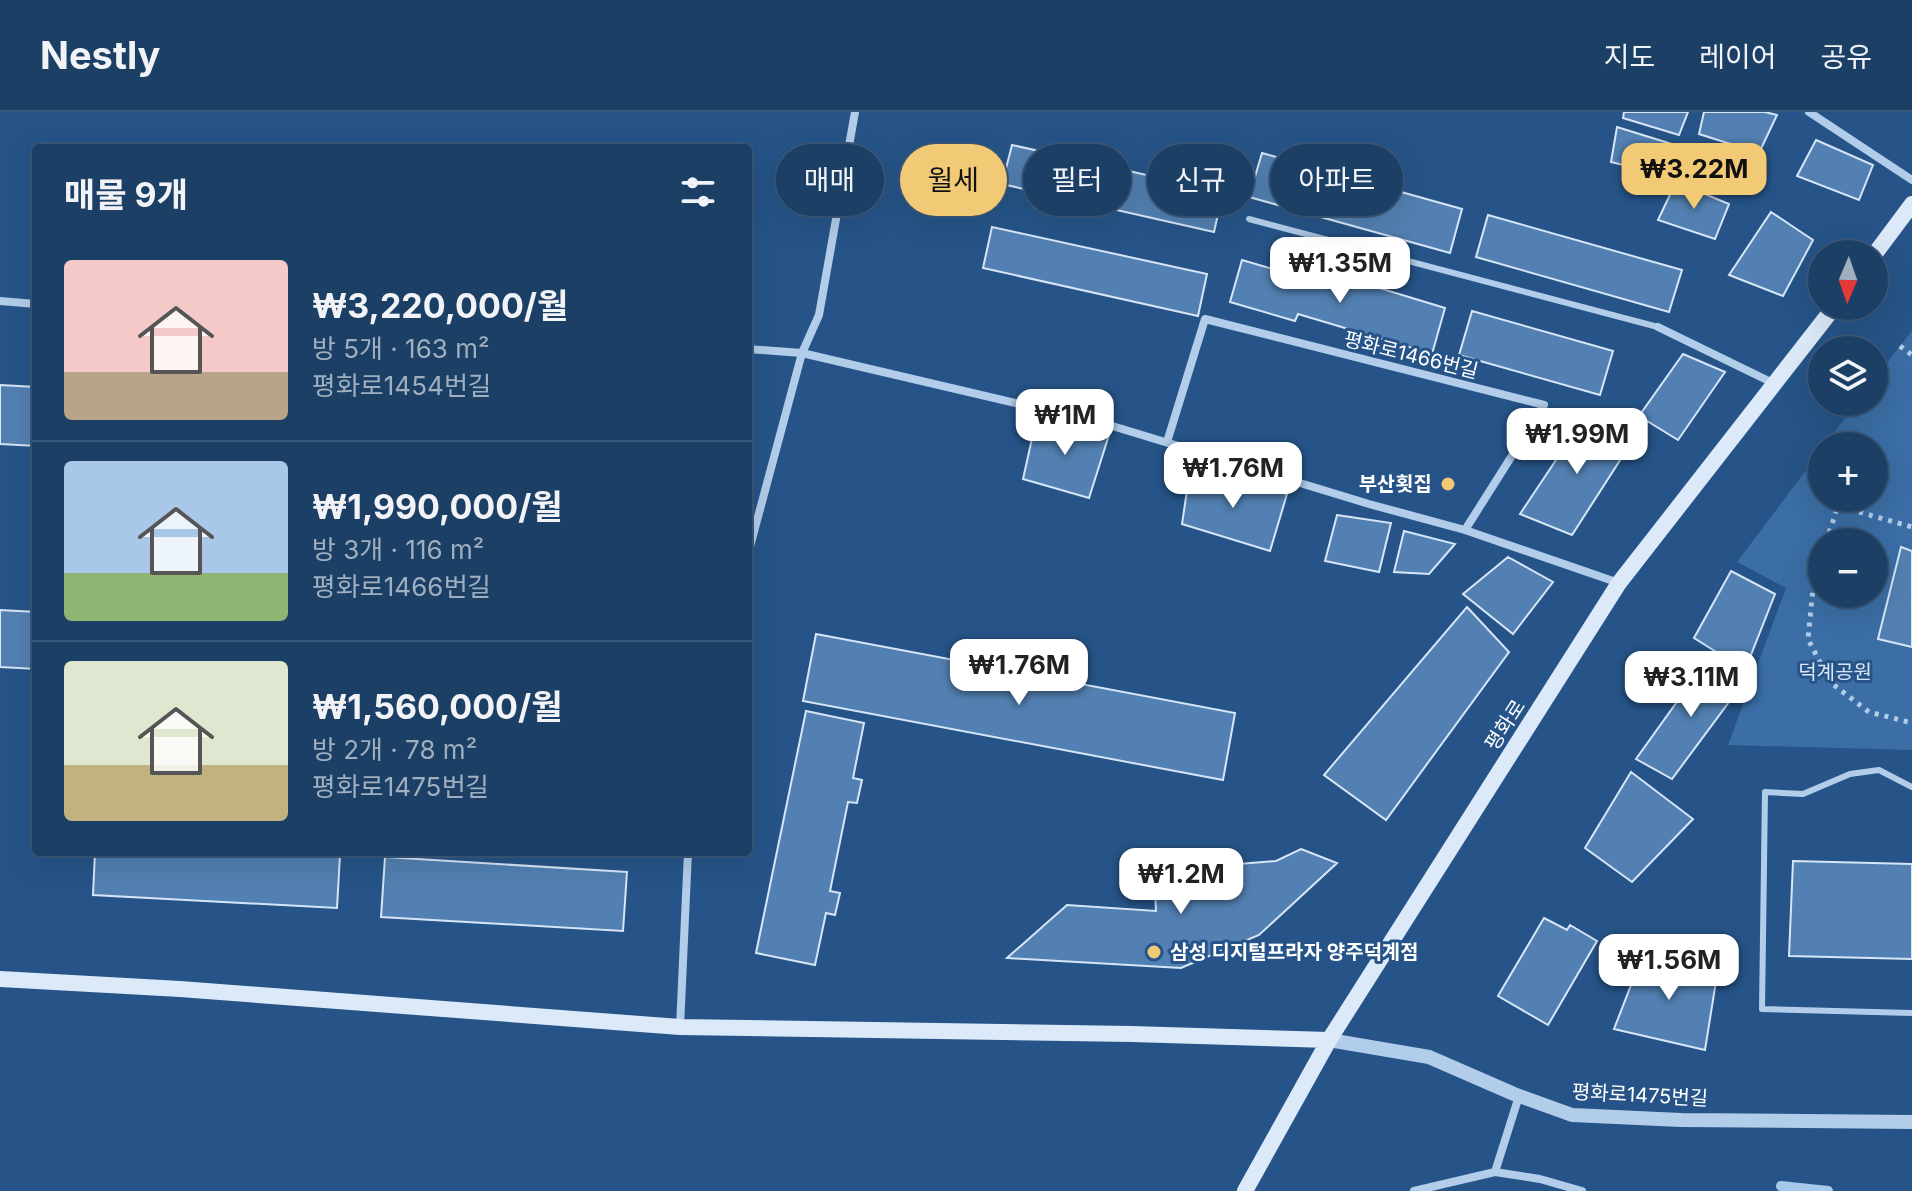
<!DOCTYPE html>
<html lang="ko">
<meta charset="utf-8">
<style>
:root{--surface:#1c3f66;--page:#25466c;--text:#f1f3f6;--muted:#a0afbf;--line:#3a587a;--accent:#f2ca76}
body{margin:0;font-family:Inter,"Noto Sans KR",sans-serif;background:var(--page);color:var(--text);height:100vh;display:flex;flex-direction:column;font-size:30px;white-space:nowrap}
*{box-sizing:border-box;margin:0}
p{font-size:26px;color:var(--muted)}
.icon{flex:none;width:44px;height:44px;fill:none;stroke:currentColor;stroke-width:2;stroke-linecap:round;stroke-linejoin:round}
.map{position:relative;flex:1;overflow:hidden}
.side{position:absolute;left:32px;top:32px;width:720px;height:712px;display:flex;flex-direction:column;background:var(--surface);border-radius:8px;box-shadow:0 8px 32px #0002,0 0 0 2px var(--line)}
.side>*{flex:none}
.banner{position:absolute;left:776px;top:32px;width:760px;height:72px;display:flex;gap:16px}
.needle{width:52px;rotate:182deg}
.tools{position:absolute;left:1808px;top:128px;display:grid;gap:16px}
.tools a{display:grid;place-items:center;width:80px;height:80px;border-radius:50%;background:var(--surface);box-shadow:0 8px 32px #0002,0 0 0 2px var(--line);font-size:40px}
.price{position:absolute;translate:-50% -68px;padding:0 18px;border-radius:16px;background:#fff;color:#222;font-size:26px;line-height:52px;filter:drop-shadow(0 2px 4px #0008)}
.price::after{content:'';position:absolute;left:50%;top:48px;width:24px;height:18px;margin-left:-12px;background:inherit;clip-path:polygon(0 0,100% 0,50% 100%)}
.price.active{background:var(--accent);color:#111}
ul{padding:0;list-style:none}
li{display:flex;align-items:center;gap:24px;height:200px;padding:0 32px}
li+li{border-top:2px solid var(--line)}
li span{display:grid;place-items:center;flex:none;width:224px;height:160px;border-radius:8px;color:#555}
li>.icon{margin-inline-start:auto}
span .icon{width:96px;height:96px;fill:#fffc;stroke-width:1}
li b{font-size:34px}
h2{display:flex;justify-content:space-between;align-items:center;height:96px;padding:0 32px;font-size:34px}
.tag{padding:0 28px;border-radius:36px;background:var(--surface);box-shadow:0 8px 32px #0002,0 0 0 2px var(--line);font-size:28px;line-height:72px}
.tag.active{background:var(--accent);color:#111}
header{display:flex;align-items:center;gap:48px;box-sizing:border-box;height:112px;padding:0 40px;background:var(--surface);border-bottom:2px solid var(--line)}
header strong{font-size:38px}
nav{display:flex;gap:44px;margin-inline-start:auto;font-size:28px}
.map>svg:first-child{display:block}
.green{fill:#3a6ea5;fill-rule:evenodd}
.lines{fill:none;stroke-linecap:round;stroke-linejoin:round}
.stream{stroke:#a6c8ea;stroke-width:10}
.building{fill:#5280b2;stroke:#d6e6f7;stroke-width:2}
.path{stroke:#b2cde9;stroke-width:5;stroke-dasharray:4 6;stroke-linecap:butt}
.service{stroke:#b2cde9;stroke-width:6}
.minor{stroke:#b2cde9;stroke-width:8}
.tertiary{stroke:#b2cde9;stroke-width:14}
.secondary{stroke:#dce9f8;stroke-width:16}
.poi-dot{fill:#f2ca76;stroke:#265488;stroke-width:3}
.labels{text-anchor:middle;stroke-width:6;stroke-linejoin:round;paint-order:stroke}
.street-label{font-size:20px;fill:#fff;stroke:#265488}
.poi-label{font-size:20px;font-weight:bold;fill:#fff;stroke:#265488;text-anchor:end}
.park-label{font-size:20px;fill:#d6e6f7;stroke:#265488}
</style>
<header>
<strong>Nestly</strong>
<nav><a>지도</a><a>레이어</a><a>공유</a></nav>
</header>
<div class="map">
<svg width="1912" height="1079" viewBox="0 0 1912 1079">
<rect width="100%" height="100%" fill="#265488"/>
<path class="green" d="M1912 219V638L1728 633 1786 476 1737 450 1822 337V386H1874V334H1824L1857 290H1874V267ZM1822 430H1874V482H1822Z"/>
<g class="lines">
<path class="stream" d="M1781 1074 1828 1079"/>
</g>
<path class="building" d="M1624 0H1688L1679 23 1623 6Z
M1704 0H1765L1777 3 1759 41 1699 22Z
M1617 15 1678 34 1668 64 1611 50Z
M1816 28 1873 53 1859 88 1797 64Z
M1012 33 1223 80 1214 120 1002 72Z
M1685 34 1748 50 1734 81 1681 61Z
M1262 41 1462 97 1450 141 1249 85Z
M1676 70 1729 92 1715 127 1658 108Z
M1771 100 1813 128 1783 184 1729 163Z
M1488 103 1682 158 1669 200 1476 145Z
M992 115 1207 162 1198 204 983 156Z
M1242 148 1307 167 1310 155 1445 196 1432 242 1298 202 1295 209 1230 190Z
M1472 199 1613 239 1600 283 1459 243Z
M1683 242 1725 260 1678 328 1639 304Z
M0 273 36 275V334L0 332Z
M1586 303 1633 328 1572 423 1520 402Z
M1037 304 1109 323 1089 386 1023 367Z
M1190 358 1287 382 1270 439 1182 412Z
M1337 403 1391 411 1379 460 1325 449Z
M1404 419 1455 432 1429 462 1394 460Z
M1901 435 1912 439V535L1878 527Z
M1508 445 1553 470 1513 522 1463 482Z
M1731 459 1775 482 1745 558 1694 526Z
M1467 495 1509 540 1386 708 1324 663Z
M0 498 36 500V557L0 555Z
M816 522 1235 601 1223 668 803 589Z
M1707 548 1746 567 1672 667 1636 647Z
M806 599 864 611 853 666 862 668 857 691 848 690 830 779 840 781 835 803 826 801 815 853 756 841Z
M1631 660 1693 707 1632 770 1585 736Z
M1301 737 1337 751 1259 823 1181 856 1007 846 1067 793 1156 799 1154 759 1276 749Z
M95 740H295L340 743 337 796 93 783Z
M385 745 627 760 623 819 381 805Z
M1793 749 1912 752V847L1789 844Z
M1544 806 1567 818 1570 813 1597 829 1548 913 1498 884Z
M1645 837 1717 863 1705 938 1614 917Z"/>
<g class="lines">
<path class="path" d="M1900 234 1912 243
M1826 430 1838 394 1912 415
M1822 442 1814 466 1808 527 1830 570 1869 600 1912 611"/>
<path class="service" d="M1249 107 1658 215
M1912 675 1879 658 1850 662 1803 682 1765 680 1762 897 1912 901"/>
<path class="minor" d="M1809 0 1912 68
M0 189 36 192
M1658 215 1775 272
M748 237 802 241 1109 313 1369 392 1465 418 1619 471
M1167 330 1205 207 1544 293 1465 418
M748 442 802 241 819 203 855 0
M680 915 688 740
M1495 1060 1519 984
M1414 1079 1495 1060 1540 1067 1582 1079"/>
<path class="tertiary" d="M1329 928 1429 945 1514 982 1572 1003 1681 1008 1912 1010"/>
<path class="secondary" d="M1874 143 1912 92
M0 867 180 877 680 915 1132 922 1329 928
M1245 1079 1329 928 1619 471 1835 194"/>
</g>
<g class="poi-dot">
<circle cx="1448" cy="372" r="8"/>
<circle cx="1154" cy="840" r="8"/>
</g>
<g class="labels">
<g class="street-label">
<text transform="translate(1411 243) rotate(14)" y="7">평화로1466번길</text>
<text transform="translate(1505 613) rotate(-57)" y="7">평화로</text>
<text transform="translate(1640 983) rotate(3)" y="7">평화로1475번길</text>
</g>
<g class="poi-label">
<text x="1432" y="379">부산횟집</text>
<text x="1170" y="847" text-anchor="start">삼성 디지털프라자 양주덕계점</text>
</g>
<g class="park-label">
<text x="1835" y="567">덕계공원</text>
</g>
</g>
</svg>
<div class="tools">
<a><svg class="needle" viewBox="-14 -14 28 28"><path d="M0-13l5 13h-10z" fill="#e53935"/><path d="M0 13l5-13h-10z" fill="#a0afbf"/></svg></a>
<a><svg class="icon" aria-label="layers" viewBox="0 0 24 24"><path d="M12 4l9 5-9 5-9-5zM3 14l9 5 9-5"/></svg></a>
<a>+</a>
<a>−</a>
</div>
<b class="price active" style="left:1694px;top:99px">₩3.22M</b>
<b class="price" style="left:1340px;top:193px">₩1.35M</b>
<b class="price" style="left:1065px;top:345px">₩1M</b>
<b class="price" style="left:1577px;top:364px">₩1.99M</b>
<b class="price" style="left:1233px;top:398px">₩1.76M</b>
<b class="price" style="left:1019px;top:595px">₩1.76M</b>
<b class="price" style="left:1691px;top:607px">₩3.11M</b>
<b class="price" style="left:1181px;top:804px">₩1.2M</b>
<b class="price" style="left:1669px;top:890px">₩1.56M</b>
<div class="banner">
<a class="tag">매매</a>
<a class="tag active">월세</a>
<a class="tag">필터</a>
<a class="tag">신규</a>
<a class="tag">아파트</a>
</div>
<section class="side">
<h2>매물 9개<svg class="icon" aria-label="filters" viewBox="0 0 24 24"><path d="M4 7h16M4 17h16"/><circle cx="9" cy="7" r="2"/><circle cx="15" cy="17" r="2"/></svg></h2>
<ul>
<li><span style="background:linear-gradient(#f6c9c9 70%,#b9a48a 0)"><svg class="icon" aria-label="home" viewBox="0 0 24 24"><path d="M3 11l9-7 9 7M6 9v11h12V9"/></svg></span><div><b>₩3,220,000/월</b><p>방 5개 · 163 m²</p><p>평화로1454번길</p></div></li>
<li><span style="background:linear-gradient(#a9c7e8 70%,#8fb573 0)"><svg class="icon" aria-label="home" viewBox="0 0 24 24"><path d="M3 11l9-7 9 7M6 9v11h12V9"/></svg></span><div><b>₩1,990,000/월</b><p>방 3개 · 116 m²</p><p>평화로1466번길</p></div></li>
<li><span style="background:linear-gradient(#dfe7d0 65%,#c2b280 0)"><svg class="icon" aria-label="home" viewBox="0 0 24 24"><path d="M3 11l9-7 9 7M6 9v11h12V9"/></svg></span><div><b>₩1,560,000/월</b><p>방 2개 · 78 m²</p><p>평화로1475번길</p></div></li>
</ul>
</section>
</div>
